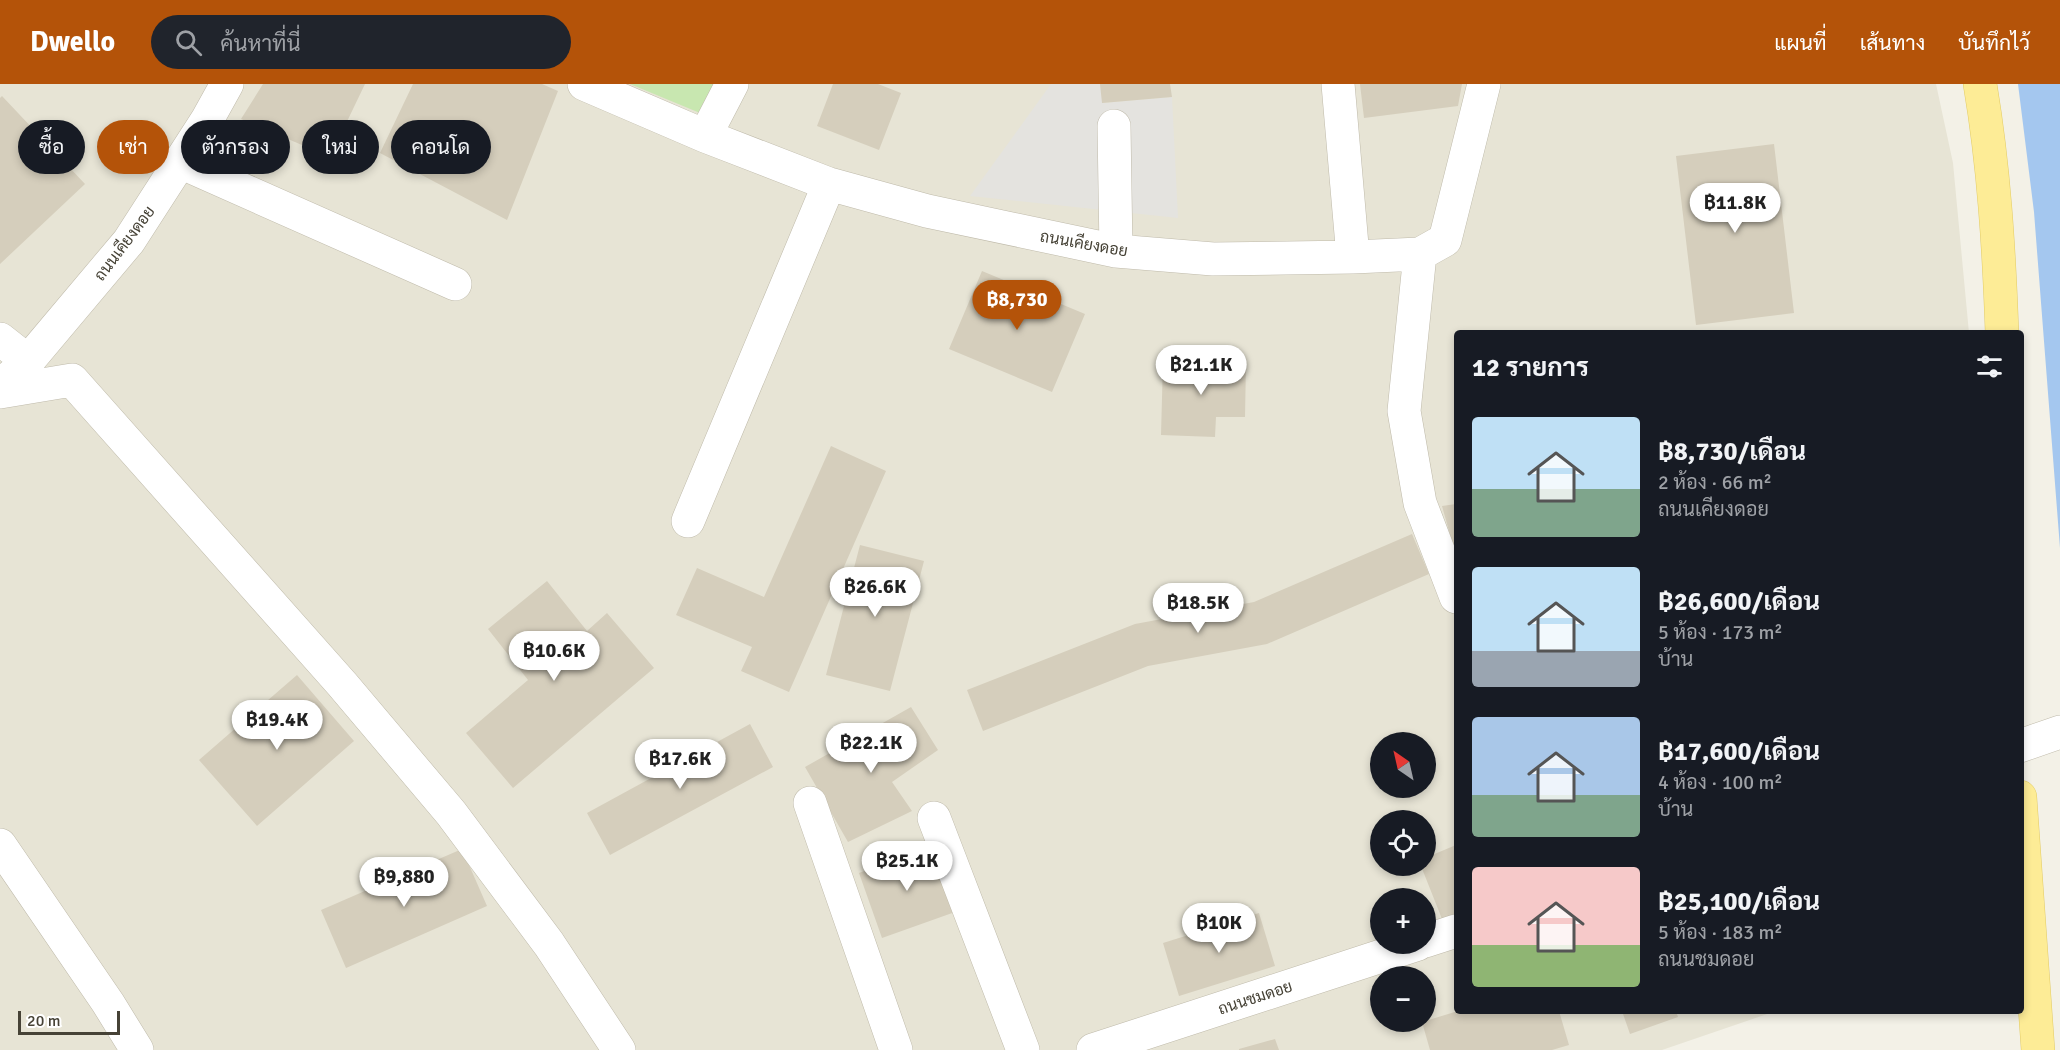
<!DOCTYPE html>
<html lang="th">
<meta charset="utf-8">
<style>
:root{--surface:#171b24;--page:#20242c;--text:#f1f3f6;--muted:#9ea1a6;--accent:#b45309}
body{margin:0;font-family:Signika,Sarabun,sans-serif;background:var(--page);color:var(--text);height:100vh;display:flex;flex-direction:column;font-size:22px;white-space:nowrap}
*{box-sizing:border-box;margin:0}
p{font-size:20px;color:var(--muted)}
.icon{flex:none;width:33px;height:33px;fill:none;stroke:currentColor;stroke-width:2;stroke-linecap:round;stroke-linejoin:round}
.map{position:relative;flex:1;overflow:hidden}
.panel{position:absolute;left:1454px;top:246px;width:570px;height:684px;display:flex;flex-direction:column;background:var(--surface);border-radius:6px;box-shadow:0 3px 9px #0003}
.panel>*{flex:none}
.hud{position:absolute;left:18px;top:36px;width:570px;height:54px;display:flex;gap:12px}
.needle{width:39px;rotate:326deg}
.fabs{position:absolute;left:1370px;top:648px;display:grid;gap:12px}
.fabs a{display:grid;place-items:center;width:66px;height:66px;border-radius:50%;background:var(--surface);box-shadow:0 3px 9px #0003;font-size:30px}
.scale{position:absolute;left:18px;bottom:15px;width:102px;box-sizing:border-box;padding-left:6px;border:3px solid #464236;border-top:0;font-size:16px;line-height:21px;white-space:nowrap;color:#464236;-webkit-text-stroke:4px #fff;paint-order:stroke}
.price{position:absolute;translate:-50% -51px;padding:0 14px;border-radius:21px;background:#fff;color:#222;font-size:20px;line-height:39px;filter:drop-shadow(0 2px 3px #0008)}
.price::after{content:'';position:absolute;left:50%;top:36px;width:18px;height:14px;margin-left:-9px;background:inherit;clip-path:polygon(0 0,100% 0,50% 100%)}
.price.current{background:var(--accent);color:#fff}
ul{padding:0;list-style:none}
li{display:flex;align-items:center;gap:18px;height:150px;padding:0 18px}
li span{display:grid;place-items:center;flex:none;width:168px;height:120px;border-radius:6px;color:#555}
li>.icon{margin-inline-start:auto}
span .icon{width:72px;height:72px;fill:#fffc;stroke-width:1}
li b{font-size:26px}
h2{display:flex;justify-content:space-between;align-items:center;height:72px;padding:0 18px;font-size:26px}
.chip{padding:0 21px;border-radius:27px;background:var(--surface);box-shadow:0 3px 9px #0003;font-size:21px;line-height:54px}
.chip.current{background:var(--accent);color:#fff}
header{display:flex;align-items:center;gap:36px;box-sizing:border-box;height:84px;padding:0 30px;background:var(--accent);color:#fff}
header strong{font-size:28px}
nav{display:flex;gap:33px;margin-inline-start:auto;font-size:21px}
.search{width:420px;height:54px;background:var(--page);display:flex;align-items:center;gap:15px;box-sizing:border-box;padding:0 21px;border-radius:33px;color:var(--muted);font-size:22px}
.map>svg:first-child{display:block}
.residential{fill:#e7e4d5;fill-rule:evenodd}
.green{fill:#c8e7b0}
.parking{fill:#e4e3df}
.water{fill:#a4c7ef}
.building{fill:#d5cebc}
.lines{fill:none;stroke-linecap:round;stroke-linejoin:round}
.minor-casing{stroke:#bfbaaa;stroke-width:34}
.major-casing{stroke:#e2cb66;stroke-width:34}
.minor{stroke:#fff;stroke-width:33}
.major{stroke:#fdec96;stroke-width:33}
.labels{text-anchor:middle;stroke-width:6;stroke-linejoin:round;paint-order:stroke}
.street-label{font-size:16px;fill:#464236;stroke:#fff}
</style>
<header>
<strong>Dwello</strong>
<div class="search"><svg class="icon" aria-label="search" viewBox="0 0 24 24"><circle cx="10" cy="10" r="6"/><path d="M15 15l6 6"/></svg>ค้นหาที่นี่</div>
<nav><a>แผนที่</a><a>เส้นทาง</a><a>บันทึกไว้</a></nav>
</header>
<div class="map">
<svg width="2060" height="966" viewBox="0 0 2060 966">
<rect width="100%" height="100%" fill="#f3f1e7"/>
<path class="residential" d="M0 0H1936L1953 79 1969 249H1456V927H1776L1662 966H0ZM1380 658H1425V704H1380ZM1380 736H1425V782H1380ZM1380 814H1425V860H1380ZM1380 892H1425V938H1380Z"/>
<path class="green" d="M630 0H715L700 29Z"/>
<path class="parking" d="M1051 0H1100L1103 19 1172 13 1178 134 970 112Z"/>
<path class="water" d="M2018 0H2060V464L2034 128Z"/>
<path class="building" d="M263 0H365L330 73 241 35Z
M413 0H542L558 7 507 136 380 69Z
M833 0H878L901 9 879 66 817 42Z
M1100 0H1170L1172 13 1102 19Z
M1360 0H1462L1458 22 1364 34Z
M2 12 85 100 0 180V14Z
M1774 60 1794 229 1696 241 1676 72Z
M982 187 1085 230 1052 308 949 265Z
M1163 277 1246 279 1245 333H1216L1215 353 1161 351Z
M831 362 886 387 789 608 741 587 752 563 676 531 697 484 764 513Z
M1456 420V472L1442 422Z
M1412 450 1429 490 1267 560 1148 582 983 647 967 606 1135 540 1254 518Z
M860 461 924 477 890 607 826 591Z
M547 497 587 547 607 529 654 584 513 704 466 649 528 596 488 545Z
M297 591 354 657 257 742 199 676Z
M911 623 938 666 892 698 912 727 848 758 805 683Z
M750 640 773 683 610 771 587 729Z
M1456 761V829L1442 835 1421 782H1425V774Z
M932 763 955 828 882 854 859 789Z
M462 765 487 822 346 884 321 826Z
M1259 829 1275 882 1179 912 1163 859Z
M1458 927H1559L1569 961 1552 966H1430L1422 938Z
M1622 927H1676L1678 933 1630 950Z
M1275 955 1279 966H1239V965Z"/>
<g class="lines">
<defs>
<path id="minor" d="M584 0 705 52 829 100 927 127 1116 167 1213 175 1353 173 1420 170 1445 156 1484 0
M1338 0 1353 173
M1114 42 1116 167
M705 52 732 0
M180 78 455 200
M1420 170 1404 327 1420 419 1456 513
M0 255 28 277
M0 302 28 277 129 157 207 36 227 0
M0 308 72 296 342 600 451 729 549 860 619 966
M688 437 829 100
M2020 662 2060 648
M810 719 896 966
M934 734 1023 966
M0 761 108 919 137 966
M1425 857 1456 847
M1093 966 1418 860"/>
<path id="major" d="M1980 0C1994 83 1999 165 2002 249
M2020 713 2038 966"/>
</defs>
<use href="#minor" class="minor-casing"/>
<use href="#major" class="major-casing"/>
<use href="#minor" class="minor"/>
<use href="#major" class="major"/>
</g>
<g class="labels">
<g class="street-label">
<text transform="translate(124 159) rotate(-53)" y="6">ถนนเคียงดอย</text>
<text transform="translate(1084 159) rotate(10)" y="6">ถนนเคียงดอย</text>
<text transform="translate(1255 913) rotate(-18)" y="6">ถนนชมดอย</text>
</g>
</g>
</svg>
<div class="fabs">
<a><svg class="needle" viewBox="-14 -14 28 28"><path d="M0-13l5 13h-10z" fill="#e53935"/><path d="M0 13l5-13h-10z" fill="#9ea1a6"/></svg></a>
<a><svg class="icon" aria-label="locate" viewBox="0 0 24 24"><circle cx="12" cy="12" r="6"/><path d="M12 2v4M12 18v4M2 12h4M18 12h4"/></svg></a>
<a>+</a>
<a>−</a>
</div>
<div class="scale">20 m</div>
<b class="price" style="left:1735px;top:150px">฿11.8K</b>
<b class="price current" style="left:1017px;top:247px">฿8,730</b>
<b class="price" style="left:1201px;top:312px">฿21.1K</b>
<b class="price" style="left:875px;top:534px">฿26.6K</b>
<b class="price" style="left:1198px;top:550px">฿18.5K</b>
<b class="price" style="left:554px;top:598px">฿10.6K</b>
<b class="price" style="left:277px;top:667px">฿19.4K</b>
<b class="price" style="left:871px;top:690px">฿22.1K</b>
<b class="price" style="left:680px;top:706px">฿17.6K</b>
<b class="price" style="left:907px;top:808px">฿25.1K</b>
<b class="price" style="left:404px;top:824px">฿9,880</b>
<b class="price" style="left:1219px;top:870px">฿10K</b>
<div class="hud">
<a class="chip">ซื้อ</a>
<a class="chip current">เช่า</a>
<a class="chip">ตัวกรอง</a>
<a class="chip">ใหม่</a>
<a class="chip">คอนโด</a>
</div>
<section class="panel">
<h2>12 รายการ<svg class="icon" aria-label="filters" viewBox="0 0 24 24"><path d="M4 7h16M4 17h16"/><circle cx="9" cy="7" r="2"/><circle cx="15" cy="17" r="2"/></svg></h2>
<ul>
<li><span style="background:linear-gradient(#bfe0f5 60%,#7fa58c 0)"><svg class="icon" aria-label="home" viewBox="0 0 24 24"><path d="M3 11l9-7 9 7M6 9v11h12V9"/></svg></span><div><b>฿8,730/เดือน</b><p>2 ห้อง · 66 m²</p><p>ถนนเคียงดอย</p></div></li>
<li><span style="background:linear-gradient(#bfe0f5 70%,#9aa5b1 0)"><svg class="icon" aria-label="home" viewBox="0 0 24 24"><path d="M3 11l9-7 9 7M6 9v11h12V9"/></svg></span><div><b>฿26,600/เดือน</b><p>5 ห้อง · 173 m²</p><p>บ้าน</p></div></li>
<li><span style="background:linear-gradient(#a9c7e8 65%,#7fa58c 0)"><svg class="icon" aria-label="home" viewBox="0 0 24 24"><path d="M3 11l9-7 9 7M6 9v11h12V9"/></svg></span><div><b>฿17,600/เดือน</b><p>4 ห้อง · 100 m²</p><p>บ้าน</p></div></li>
<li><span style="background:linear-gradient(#f6c9c9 65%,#8fb573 0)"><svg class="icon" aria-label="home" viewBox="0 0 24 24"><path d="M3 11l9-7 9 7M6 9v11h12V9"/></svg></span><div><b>฿25,100/เดือน</b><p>5 ห้อง · 183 m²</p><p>ถนนชมดอย</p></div></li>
</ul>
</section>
</div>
